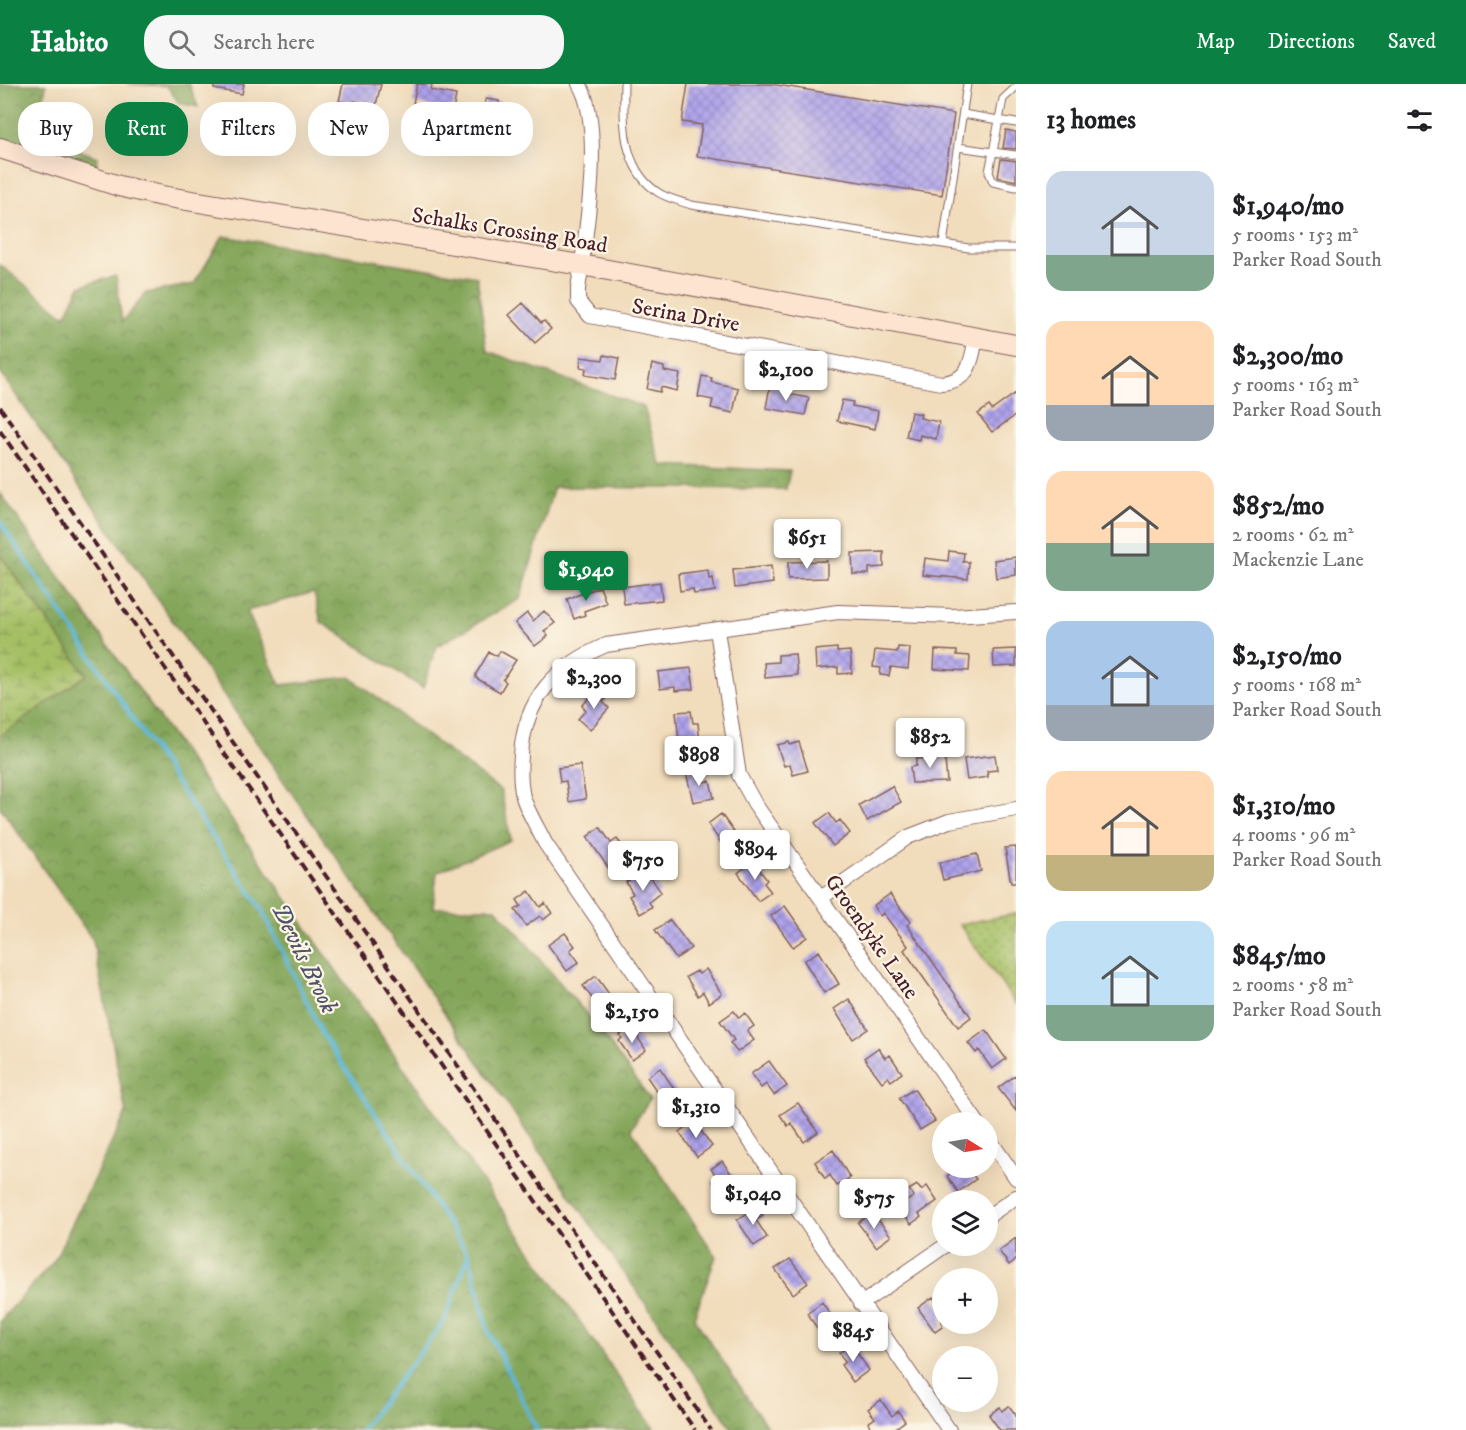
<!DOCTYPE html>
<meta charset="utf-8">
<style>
:root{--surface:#fff;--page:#f6f6f6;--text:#202124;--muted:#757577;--accent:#0b8043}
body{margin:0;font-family:"IM FELL DW Pica",serif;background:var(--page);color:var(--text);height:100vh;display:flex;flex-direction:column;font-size:22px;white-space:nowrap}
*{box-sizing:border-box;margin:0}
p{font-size:20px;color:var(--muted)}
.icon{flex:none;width:33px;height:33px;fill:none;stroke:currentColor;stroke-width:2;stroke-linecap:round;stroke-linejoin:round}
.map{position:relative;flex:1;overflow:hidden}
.details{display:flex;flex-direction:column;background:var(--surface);width:450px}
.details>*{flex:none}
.guide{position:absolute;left:18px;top:18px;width:570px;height:54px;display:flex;gap:12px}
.needle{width:39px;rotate:101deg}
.buttons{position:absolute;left:932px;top:1028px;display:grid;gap:12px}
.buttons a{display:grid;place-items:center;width:66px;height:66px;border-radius:50%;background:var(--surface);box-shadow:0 6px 24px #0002;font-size:30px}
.price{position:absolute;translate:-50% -51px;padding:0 14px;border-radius:6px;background:#fff;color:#222;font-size:20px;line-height:39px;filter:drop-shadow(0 2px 3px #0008)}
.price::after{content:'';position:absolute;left:50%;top:36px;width:18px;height:14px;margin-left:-9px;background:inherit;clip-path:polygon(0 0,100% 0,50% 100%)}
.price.on{background:var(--accent);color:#fff}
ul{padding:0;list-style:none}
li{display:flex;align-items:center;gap:18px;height:150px;padding:0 30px}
li span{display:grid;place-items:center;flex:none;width:168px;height:120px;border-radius:18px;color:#555}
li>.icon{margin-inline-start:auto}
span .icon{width:72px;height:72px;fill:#fffc;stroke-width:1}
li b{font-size:26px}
h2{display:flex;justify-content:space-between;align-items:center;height:72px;padding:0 30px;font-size:26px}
.pill{padding:0 21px;border-radius:24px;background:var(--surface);box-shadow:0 6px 24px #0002;font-size:21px;line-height:54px}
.pill.on{background:var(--accent);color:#fff}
header{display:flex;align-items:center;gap:36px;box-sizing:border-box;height:84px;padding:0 30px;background:var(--accent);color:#fff}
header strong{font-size:28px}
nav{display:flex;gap:33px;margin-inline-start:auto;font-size:21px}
.search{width:420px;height:54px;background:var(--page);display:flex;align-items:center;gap:15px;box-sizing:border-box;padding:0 21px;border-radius:24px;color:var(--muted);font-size:22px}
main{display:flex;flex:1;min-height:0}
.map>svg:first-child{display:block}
.grass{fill:url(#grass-dots);stroke:#786f48;stroke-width:1.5}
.forest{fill:url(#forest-crowns);stroke:#676242;stroke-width:1.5}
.wetland{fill:url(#wetland-marsh);stroke:#786f48;stroke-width:1.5}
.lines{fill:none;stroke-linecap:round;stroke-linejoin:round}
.stream{stroke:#5bb7d9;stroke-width:4}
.building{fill:url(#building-cross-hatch)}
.lane-casing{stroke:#84615d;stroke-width:9}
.street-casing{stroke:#84615d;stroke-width:16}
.secondary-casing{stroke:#84615d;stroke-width:22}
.lane{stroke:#fff;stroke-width:7}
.street{stroke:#fff;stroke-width:14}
.secondary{stroke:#fde4d1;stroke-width:20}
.rail{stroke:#4a1f2b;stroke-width:4;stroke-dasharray:9 4.5;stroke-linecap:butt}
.labels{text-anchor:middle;stroke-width:4.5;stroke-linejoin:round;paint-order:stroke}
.street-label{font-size:22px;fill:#4a1f2b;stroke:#fcf5e5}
.water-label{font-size:24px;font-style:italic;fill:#505468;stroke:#fcf5e5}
</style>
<header>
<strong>Habito</strong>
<div class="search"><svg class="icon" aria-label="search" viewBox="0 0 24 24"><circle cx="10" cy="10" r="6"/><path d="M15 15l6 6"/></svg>Search here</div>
<nav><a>Map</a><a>Directions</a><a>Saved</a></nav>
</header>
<main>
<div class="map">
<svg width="1016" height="1346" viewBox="0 0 1016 1346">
<defs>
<pattern id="grass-dots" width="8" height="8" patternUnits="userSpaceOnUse" patternTransform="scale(1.5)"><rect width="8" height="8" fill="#a5bf65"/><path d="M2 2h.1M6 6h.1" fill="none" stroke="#889b53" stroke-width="1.8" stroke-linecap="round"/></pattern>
<pattern id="forest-crowns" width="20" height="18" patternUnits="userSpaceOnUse" patternTransform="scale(1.5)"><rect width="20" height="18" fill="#84a65a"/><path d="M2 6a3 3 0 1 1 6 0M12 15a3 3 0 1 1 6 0" fill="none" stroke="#6e874b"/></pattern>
<pattern id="wetland-marsh" width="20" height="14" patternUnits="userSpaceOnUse" patternTransform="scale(1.5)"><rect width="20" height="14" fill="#a5bf65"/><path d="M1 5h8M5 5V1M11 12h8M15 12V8" fill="none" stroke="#889b53"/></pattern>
<pattern id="building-cross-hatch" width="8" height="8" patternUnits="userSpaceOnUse" patternTransform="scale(1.5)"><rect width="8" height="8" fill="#aea3ec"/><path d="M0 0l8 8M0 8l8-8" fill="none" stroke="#9084bf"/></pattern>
</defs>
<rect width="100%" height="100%" fill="#fcf5e5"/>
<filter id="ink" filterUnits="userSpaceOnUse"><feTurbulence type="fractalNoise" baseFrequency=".0167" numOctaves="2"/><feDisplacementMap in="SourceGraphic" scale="12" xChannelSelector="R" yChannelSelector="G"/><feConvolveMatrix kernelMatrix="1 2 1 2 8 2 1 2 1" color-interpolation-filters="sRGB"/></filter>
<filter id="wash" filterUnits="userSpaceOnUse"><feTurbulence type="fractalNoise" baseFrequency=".008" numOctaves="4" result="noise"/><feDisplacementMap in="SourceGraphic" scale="24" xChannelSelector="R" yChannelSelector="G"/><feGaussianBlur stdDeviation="1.35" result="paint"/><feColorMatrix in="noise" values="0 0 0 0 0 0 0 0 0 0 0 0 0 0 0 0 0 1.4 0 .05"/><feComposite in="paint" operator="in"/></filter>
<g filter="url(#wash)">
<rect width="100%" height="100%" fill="#f1dcbb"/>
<path class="grass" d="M1016 830V920L959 840Z"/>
<path class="forest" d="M0 0H46L39 52 98 73 95 88 0 56Z
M128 0H189L198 23 179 19 167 2Z
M223 152 477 193 487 267 644 323 661 381 790 387 786 405 554 403 520 515 437 562 423 604 321 538 314 508 247 527 280 601 350 593 501 707 511 756 437 788 433 824H496L596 941 650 1015 631 1045 716 1172 694 1234 769 1346H733L0 288V181L65 232 80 202 116 192 122 238 146 209 194 200Z
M0 409 231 735 655 1346H0V1237L54 1177 126 1029 93 856 0 723V652L86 591 0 471Z"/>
<path class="wetland" d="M0 471 86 591 0 652Z"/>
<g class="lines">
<path class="stream" d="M0 438 261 824 323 951 469 1171 488 1246 537 1346
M361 1346 445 1236 468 1172"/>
</g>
<g id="blocks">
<path class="building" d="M214 0H244L242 10 214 5Z
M343 0H381L376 21 354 17 353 20 339 17Z
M417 0H432L431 6 456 11 453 27 413 19Z
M688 0H771L954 30 942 111 697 72 702 41 682 38Z
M486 15 499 17V21L524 26 520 51 503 48 502 53 491 51 492 46 480 44Z
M145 28 166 31 163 50 142 47Z
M1006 46 1016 48V65L1003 64Z
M1001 75 1016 77V97L998 93Z
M523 219 541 239 544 237 551 245 535 259 509 231Z
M604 271 619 274 615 296 585 291 586 284 580 283 581 273 603 276Z
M652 280 664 283V287L680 290 677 307 661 303 660 308 647 305Z
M702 292 712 294 711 298 738 304 733 329 711 324 713 316 698 313Z
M770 302 784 305 783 309 809 314 805 331 766 324Z
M1016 309V331L992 348 978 330 989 322 992 326Z
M842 316 853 318 852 322 878 327 875 345 837 337Z
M911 328 921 330 920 334 939 338 936 355 920 351 919 356 906 353Z
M949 467 964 469 963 478H969L968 495 923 491 925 474 948 477Z
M884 468V483L869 484V490H853L852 469Z
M1016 473V491L996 494 994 476Z
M827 477V494L788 495V478Z
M771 482 773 499 735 504 733 486Z
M708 486 709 495 713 494 715 507 694 510 693 505 680 507 678 490Z
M660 498 662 516 624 520 622 503Z
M600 503 606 519 584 527 585 531 574 535 567 515Z
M544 527 555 539 544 547 548 552 535 562 515 539 527 529 533 537Z
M898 563 910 564 908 585 891 583 889 592 880 591 881 584 873 583 875 566 897 568Z
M837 564V568L850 567 852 589 838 590V583L816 585 815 566Z
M1016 565V582L994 583 993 566Z
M935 566 957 567V571L970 572 969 587 934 585Z
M500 567 516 576 503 596 506 598 500 608 476 594V590L489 568 497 572Z
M795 570 797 591 765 594 764 579 778 578V571Z
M691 584 694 605 675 607V603L660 605 658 588Z
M596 606 606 615 603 618 609 624 590 646 578 635 586 626 582 622Z
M691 627 693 639H698L700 660 687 661 686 657 679 658 676 628Z
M789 658 790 661 799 658 808 687 793 691 790 680 784 682 777 661Z
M944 665 947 698 912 699 910 683 916 682V675L932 674 931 666Z
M995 671 997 686 987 687 988 693 967 696 964 675Z
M580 681 586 715 569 718 566 697 560 698 558 684Z
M700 685 703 698 710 697 714 714 693 718 686 688Z
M892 702 901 718 867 737 859 721Z
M829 729 836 739 840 736 850 749 833 762 815 739Z
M721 730 744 762 730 772 708 740Z
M600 743 611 759 617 755 624 764 618 769 622 775 609 785 587 753Z
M1016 763V799H1011L1005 764Z
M977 770 981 787 943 796 939 779Z
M753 777 767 796 764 799 771 808 758 817 738 789Z
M639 790 643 795 649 791 661 808 649 818 652 823 640 830 629 812 633 810 626 798Z
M529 807 540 823 545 819 552 829 543 836 540 832 526 842 515 826 521 822 517 816Z
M890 810 911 838 907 841 971 933 958 943 904 866 908 862 883 829 880 832 873 822Z
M785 822 807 853 793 863 771 832Z
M670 836 691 864 676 875 655 846Z
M565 849 575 862 570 866 579 878 567 887 548 861Z
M819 867 839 900 824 909 804 877Z
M706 885 722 910 709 919 703 908 698 912 686 893 697 887 699 890Z
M596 892 619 924 606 933 583 902Z
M849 915 868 945 853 955 834 925Z
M734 927 739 934 745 929 754 942 747 947 754 956 737 968 730 959 734 956 720 937Z
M631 943 646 966 632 976 619 957 622 954 620 951Z
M986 946 1006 975 992 985 979 966 976 969 968 959Z
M878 964 885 974 890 971 902 989 891 997 888 993 882 998 864 974Z
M769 977 787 1002 774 1011 766 1000 761 1004 751 990Z
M660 984 682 1016 669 1025 647 993Z
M1016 991V1027L998 1004Z
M914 1005 935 1037 920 1046 899 1014Z
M798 1019 818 1048 804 1058 791 1039 788 1042 780 1031Z
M694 1037 712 1062 697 1073 679 1048Z
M833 1066 850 1094 837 1102 830 1091 825 1095 815 1078Z
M722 1077 741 1103 725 1115 713 1098 718 1094 711 1085Z
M945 1083H967L976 1095 958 1108 947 1092 950 1090Z
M917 1101 921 1106 927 1102 937 1117 919 1130 921 1133 911 1140 899 1123 914 1112 909 1106Z
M757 1123 763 1132 756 1136 767 1153 754 1162 737 1136Z
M872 1128 891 1152 876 1163 858 1139Z
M1016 1154V1176L1009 1181 999 1167Z
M790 1175 808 1199 793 1210 775 1185Z
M933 1213 942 1226V1243L935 1248 918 1224Z
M822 1218 838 1242 829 1248 826 1244 820 1249 807 1229Z
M851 1260 869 1286 853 1298 841 1281 845 1278 839 1269Z
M881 1316 892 1332 898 1327 905 1337 893 1346H873L868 1339 875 1334 868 1325Z
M1009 1322 1016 1331V1346H1000L989 1331 1000 1323 1002 1327Z"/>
</g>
</g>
<g filter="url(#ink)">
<use href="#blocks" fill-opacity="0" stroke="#84615d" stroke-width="1.5"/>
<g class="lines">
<defs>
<path id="lane" d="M624 0C623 37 622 83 656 107 665 114 680 117 691 121L969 164H1016
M963 30 1016 39
M958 63 993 68 1003 15 1016 3
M1016 71 993 68 989 88 993 98 1016 103
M943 160 967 0"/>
<path id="street" d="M579 0C605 41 585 157 578 205V217L590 232 941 299C970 297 971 278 976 254
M717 546 739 691 755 720 977 1038
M821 814 908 753 949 737 1016 725
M987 1052 1016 1094
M987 1133 1016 1113
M861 1220 946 1161
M949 1346 545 759C538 744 528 729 523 713 520 700 520 684 521 671 525 614 555 583 606 561L838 528 953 532 1016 528"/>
<path id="secondary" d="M0 64 119 102 162 112 581 181 1016 261"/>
</defs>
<use href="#lane" class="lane-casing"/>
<use href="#street" class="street-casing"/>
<use href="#secondary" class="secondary-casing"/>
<use href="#lane" class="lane"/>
<use href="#street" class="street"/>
<use href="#secondary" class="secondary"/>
<path class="rail" d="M0 323 711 1346
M0 347 695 1346"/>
</g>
</g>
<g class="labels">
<g class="street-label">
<text transform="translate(510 145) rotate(9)" y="8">Schalks Crossing Road</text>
<text transform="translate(686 230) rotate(10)" y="8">Serina Drive</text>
<text transform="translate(873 852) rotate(55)" y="8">Groendyke Lane</text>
</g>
<g class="water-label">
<text transform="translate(305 874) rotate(64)" y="8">Devils Brook</text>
</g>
</g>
</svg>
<div class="buttons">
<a><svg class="needle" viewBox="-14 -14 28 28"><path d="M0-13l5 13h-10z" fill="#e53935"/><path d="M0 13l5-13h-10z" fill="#757577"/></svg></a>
<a><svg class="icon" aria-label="layers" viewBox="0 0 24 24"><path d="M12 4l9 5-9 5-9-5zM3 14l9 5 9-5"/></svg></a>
<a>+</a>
<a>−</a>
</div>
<b class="price" style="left:786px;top:318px">$2,100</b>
<b class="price" style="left:807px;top:486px">$651</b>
<b class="price on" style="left:586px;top:518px">$1,940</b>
<b class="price" style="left:594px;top:626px">$2,300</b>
<b class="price" style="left:930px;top:685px">$852</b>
<b class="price" style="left:699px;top:703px">$898</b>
<b class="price" style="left:755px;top:797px">$894</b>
<b class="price" style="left:643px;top:808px">$750</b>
<b class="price" style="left:632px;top:960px">$2,150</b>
<b class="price" style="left:696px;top:1055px">$1,310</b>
<b class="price" style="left:753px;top:1142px">$1,040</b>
<b class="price" style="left:874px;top:1146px">$575</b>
<b class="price" style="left:853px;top:1279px">$845</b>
<div class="guide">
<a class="pill">Buy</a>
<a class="pill on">Rent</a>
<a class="pill">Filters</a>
<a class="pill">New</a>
<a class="pill">Apartment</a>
</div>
</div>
<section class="details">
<h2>13 homes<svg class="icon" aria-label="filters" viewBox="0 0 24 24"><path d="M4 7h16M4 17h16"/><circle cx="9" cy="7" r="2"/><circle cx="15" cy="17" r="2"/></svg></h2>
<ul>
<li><span style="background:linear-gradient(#c9d6e8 70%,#7fa58c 0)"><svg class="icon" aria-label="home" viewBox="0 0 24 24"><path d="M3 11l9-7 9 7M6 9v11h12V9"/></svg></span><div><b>$1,940/mo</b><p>5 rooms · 153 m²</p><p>Parker Road South</p></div></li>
<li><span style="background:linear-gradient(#ffd9b3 70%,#9aa5b1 0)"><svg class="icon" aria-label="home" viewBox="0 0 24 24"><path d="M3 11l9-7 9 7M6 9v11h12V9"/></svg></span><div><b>$2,300/mo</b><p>5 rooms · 163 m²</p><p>Parker Road South</p></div></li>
<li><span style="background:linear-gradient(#ffd9b3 60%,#7fa58c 0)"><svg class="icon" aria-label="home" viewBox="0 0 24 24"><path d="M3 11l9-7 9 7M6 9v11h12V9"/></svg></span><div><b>$852/mo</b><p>2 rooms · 62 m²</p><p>Mackenzie Lane</p></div></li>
<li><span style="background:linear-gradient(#a9c7e8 70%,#9aa5b1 0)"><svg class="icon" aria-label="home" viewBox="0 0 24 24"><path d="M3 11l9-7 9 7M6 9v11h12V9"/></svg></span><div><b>$2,150/mo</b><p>5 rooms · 168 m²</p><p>Parker Road South</p></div></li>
<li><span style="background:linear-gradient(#ffd9b3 70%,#c2b280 0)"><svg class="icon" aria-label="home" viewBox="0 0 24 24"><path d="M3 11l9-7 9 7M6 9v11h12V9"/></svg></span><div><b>$1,310/mo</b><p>4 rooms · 96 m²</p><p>Parker Road South</p></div></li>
<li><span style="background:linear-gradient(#bfe0f5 70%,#7fa58c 0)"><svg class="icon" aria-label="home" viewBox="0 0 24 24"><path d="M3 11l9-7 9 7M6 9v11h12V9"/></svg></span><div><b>$845/mo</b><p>2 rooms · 58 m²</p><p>Parker Road South</p></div></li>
</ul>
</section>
</main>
